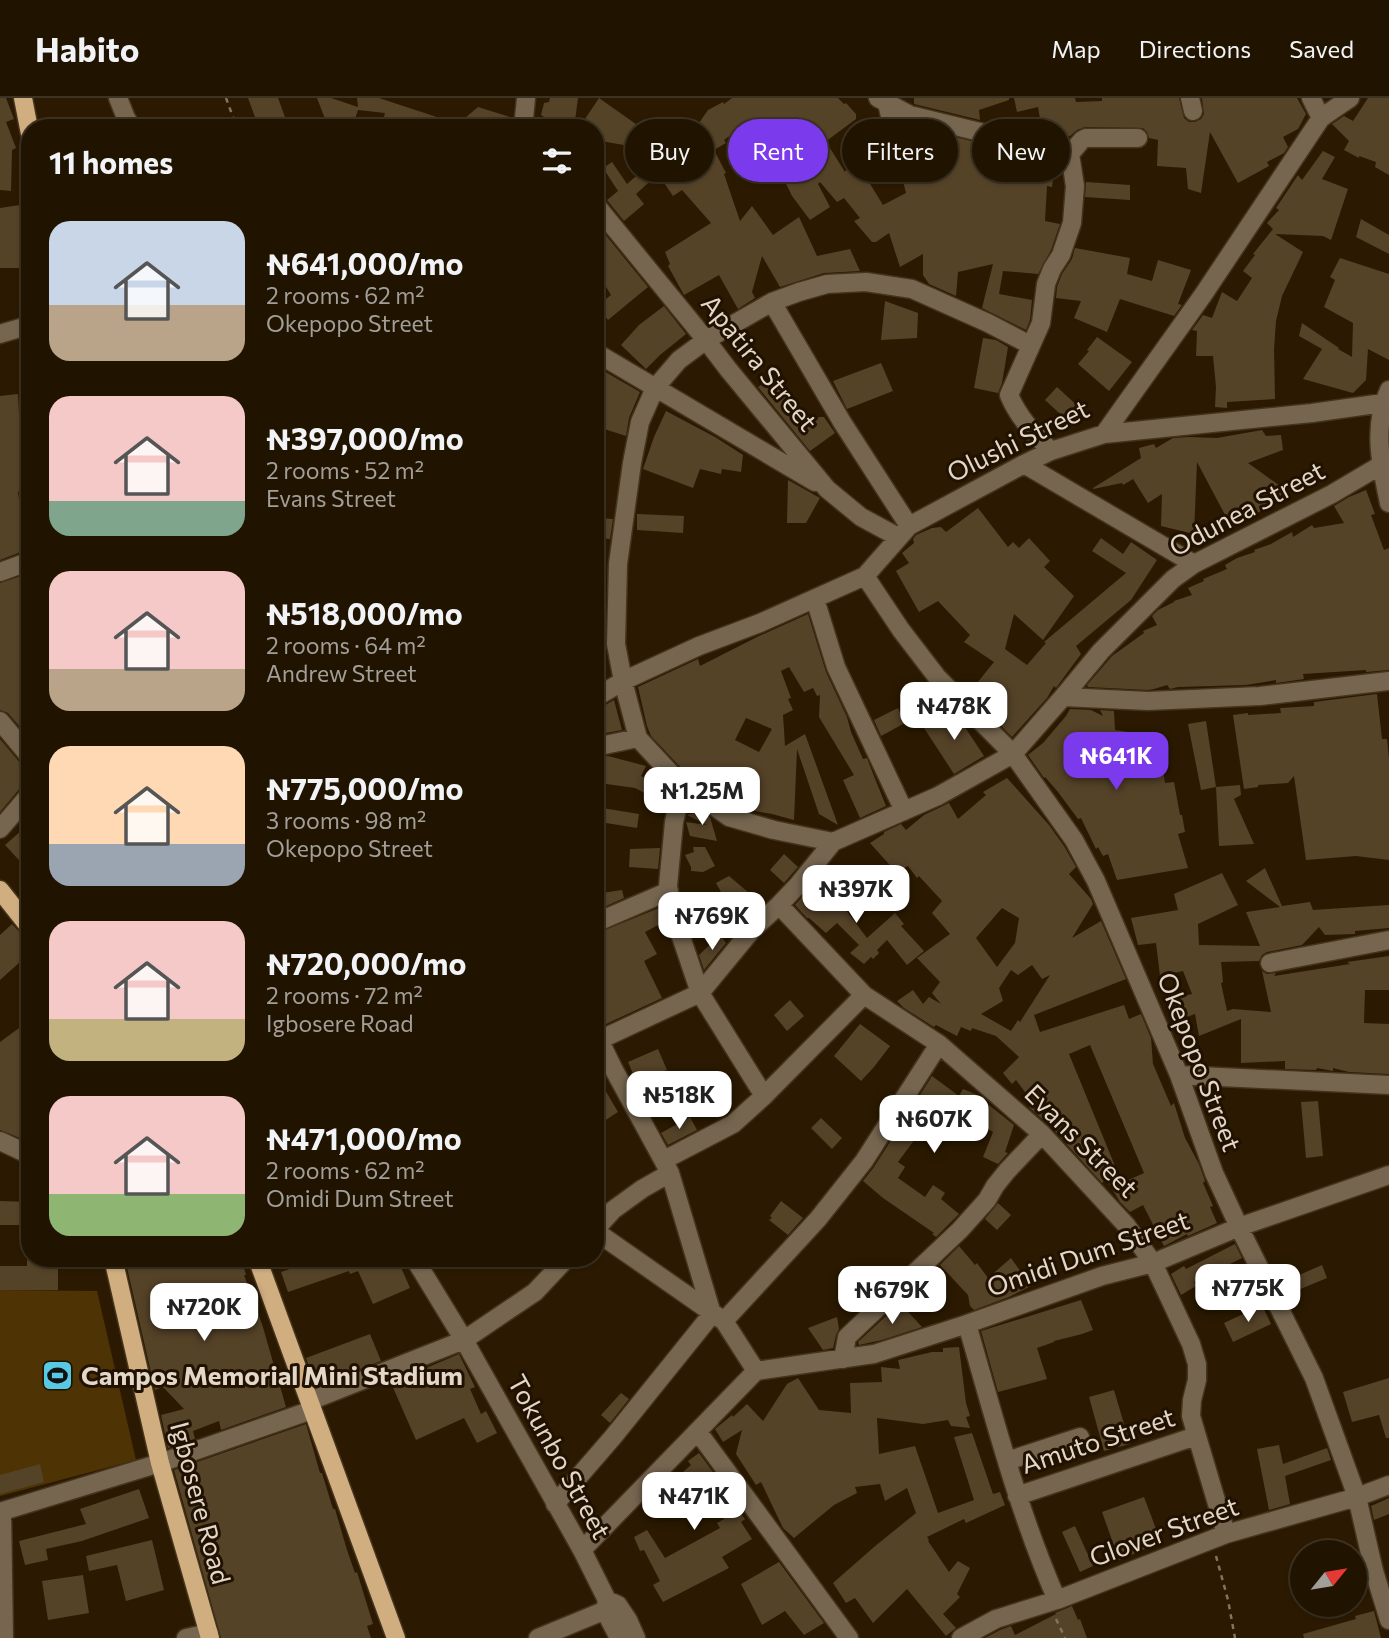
<!DOCTYPE html>
<meta charset="utf-8">
<style>
:root{--surface:#201401;--page:#2d2110;--text:#f1f3f6;--muted:#a29e99;--line:#3d3323;--accent:#7c3aed}
body{margin:0;font-family:Commissioner,sans-serif;background:var(--page);color:var(--text);height:100vh;display:flex;flex-direction:column;font-size:26px;white-space:nowrap}
*{box-sizing:border-box;margin:0}
p{font-size:23px;color:var(--muted)}
.icon{flex:none;width:38px;height:38px;fill:none;stroke:currentColor;stroke-width:2;stroke-linecap:round;stroke-linejoin:round}
.map{position:relative;flex:1;overflow:hidden}
.drawer{position:absolute;left:21px;top:21px;width:583px;height:1148px;display:flex;flex-direction:column;background:var(--surface);border-radius:28px;box-shadow:0 2px 5px #0004,0 0 0 2px var(--line)}
.drawer>*{flex:none}
.guide{position:absolute;left:625px;top:21px;width:658px;height:63px;display:flex;gap:14px}
.needle{width:46px;rotate:60deg}
.controls{position:absolute;left:1290px;top:1442px;display:grid;gap:14px}
.controls a{display:grid;place-items:center;width:77px;height:77px;border-radius:50%;background:var(--surface);box-shadow:0 2px 5px #0004,0 0 0 2px var(--line);font-size:35px}
.price{position:absolute;translate:-50% -60px;padding:0 16px;border-radius:14px;background:#fff;color:#222;font-size:23px;line-height:46px;filter:drop-shadow(0 2px 4px #0008)}
.price::after{content:'';position:absolute;left:50%;top:42px;width:21px;height:16px;margin-left:-10px;background:inherit;clip-path:polygon(0 0,100% 0,50% 100%)}
.price.current{background:var(--accent);color:#fff}
ul{padding:0;list-style:none}
li{display:flex;align-items:center;gap:21px;height:175px;padding:0 28px}
li span{display:grid;place-items:center;flex:none;width:196px;height:140px;border-radius:21px;color:#555}
li>.icon{margin-inline-start:auto}
span .icon{width:84px;height:84px;fill:#fffc;stroke-width:1}
li b{font-size:30px}
h2{display:flex;justify-content:space-between;align-items:center;height:84px;padding:0 28px;font-size:30px}
.tag{padding:0 24px;border-radius:32px;background:var(--surface);box-shadow:0 2px 5px #0004,0 0 0 2px var(--line);font-size:24px;line-height:63px}
.tag.current{background:var(--accent);color:#fff}
header{display:flex;align-items:center;gap:42px;box-sizing:border-box;height:98px;padding:0 35px;background:var(--surface);border-bottom:2px solid var(--line)}
header strong{font-size:33px}
nav{display:flex;gap:38px;margin-inline-start:auto;font-size:24px}
.map>svg:first-child{display:block}
.green{fill:#4e3304}
.building{fill:#554328;fill-rule:evenodd}
.lines{fill:none;stroke-linecap:round;stroke-linejoin:round}
.minor-casing{stroke:#45341d;stroke-width:21}
.major-casing{stroke:#45341d;stroke-width:21}
.path{stroke:#827460;stroke-width:2.5;stroke-dasharray:5 5;stroke-linecap:butt}
.minor{stroke:#766650;stroke-width:18}
.major{stroke:#d0ae80;stroke-width:18}
.labels{text-anchor:middle;stroke-width:6;stroke-linejoin:round;paint-order:stroke}
.street-label{font-size:26px;fill:#e2d7c8;stroke:#211100}
.poi-label{font-size:26px;font-weight:bold;fill:#e2d7c8;stroke:#211100;text-anchor:start}
</style>
<header>
<strong>Habito</strong>
<nav><a>Map</a><a>Directions</a><a>Saved</a></nav>
</header>
<div class="map">
<svg width="1389" height="1540" viewBox="0 0 1389 1540">
<rect width="100%" height="100%" fill="#2b1a01"/>
<path class="green" d="M0 1192 97 1193 136 1362 0 1398Z"/>
<path class="building" d="M0 0H6L14 21 6 24 16 50 12 52 11 93 0 92Z
M248 0H278L289 30H259Z
M317 0H331L358 9 357 0H379L458 26 478 9 513 20 512 30H381L385 15 358 12 352 30H349L327 26Z
M550 0H578L574 30H560L541 17 544 5 549 4Z
M599 0 650 36 641 50 595 42V30H579Z
M732 0H838L844 6 846 5 856 16V21L817 50 828 47 845 74 854 55 884 42 883 41 888 61 864 76 883 107 906 95 903 83 906 82V73L911 67V61L903 26 983 46 984 57 1000 51 1055 64 1052 89 1047 88 1045 123 1060 126 1051 152 1038 176 1003 173 999 196 1032 202 1030 222 1026 232 982 210 993 166 958 174 956 198 929 186 923 177V156L900 169 889 135 876 144H872L854 123 860 120 844 100 837 104 820 84 818 86 830 109 810 122 792 98 772 57 768 62 743 28 724 42 726 45 714 52 726 75 724 76 740 123 752 108 773 137 799 119 817 158 850 151 860 173 824 175 780 189 762 158 752 194 755 200 738 211 719 177 684 197 668 168 670 166 665 154 711 125 682 92 673 98 658 76 636 96 644 106 624 123 607 102 618 93 603 70 612 64 627 86 650 66 649 64 664 54 667 58 700 33 697 28 708 12 723 4 724 6Z
M914 0H1009V2L979 12 980 22 914 6Z
M1014 0H1075L1076 4 1102 3V0H1179L1184 20 1189 24H1195L1201 21 1204 16 1202 0H1297L1306 16 1298 31 1283 39 1288 49 1284 55 1267 64 1269 68 1238 85 1210 34 1201 95 1188 91 1186 70 1157 68 1158 42 1149 40 1147 34 1143 30 1085 29 1077 32 1070 38H1065L1066 43H1064L1043 38 1038 9 1017 14Z
M1368 0H1389V77L1375 69 1376 64 1359 58V60L1344 52 1349 43 1332 26 1344 18 1353 23Z
M1323 53 1335 59 1322 81 1348 91 1331 142 1323 138 1275 136 1303 154 1282 198 1276 223 1274 251 1275 301 1227 304V310L1215 309 1216 289 1213 258H1196L1197 233 1192 232 1203 217 1212 220 1222 194 1237 203 1252 180 1243 173 1255 157 1253 156 1273 131 1267 125 1279 112 1276 110 1298 77 1302 82Z
M1086 84 1130 87V102L1085 99Z
M20 107 22 156H30L27 170H0V110Z
M1361 121 1389 137V156L1356 139Z
M595 124 648 189 608 222 597 208 611 197 595 171Z
M1075 150 1130 160 1127 176 1152 183 1158 162 1191 172 1178 206 1182 207 1174 218 1120 201 1107 234 1074 220 1081 203 1056 200 1057 189 1062 176 1072 161Z
M1340 160 1389 176V262L1368 251 1366 282 1353 295 1303 281 1322 251 1299 238 1302 225 1339 250 1338 251 1352 259 1353 225 1324 209 1335 182 1330 179Z
M885 203 918 215 917 240 881 242Z
M664 208 686 236 660 257 646 271 621 247 639 227Z
M1097 239 1132 264 1109 293 1078 266 1089 253 1087 252Z
M983 240 996 242 1008 249 1002 285 998 295 974 290Z
M881 265 893 293 847 311 833 283Z
M595 268 640 294 629 320 626 338 595 328Z
M777 277 810 325 819 319H824L835 335 810 353 758 289Z
M1057 289 1082 312 1070 325 1045 302Z
M18 296 23 394H18L26 452 0 462V298Z
M666 313 715 339 743 357 741 374 722 371 721 376 700 371 693 390 643 371 654 339Z
M1262 332 1266 338 1281 337 1283 352 1248 365 1290 395 1272 406 1267 411 1266 410 1232 430 1197 364 1194 436 1161 428 1162 396 1148 405 1133 381 1123 387 1122 385 1093 391V390L1141 360 1139 350 1154 346 1156 350 1173 340 1189 339 1217 340Z
M788 382 820 400 806 425H787Z
M1366 392 1375 416 1371 417 1384 452 1389 450V572L1366 574V572L1303 576 1304 581 1276 585V582L1246 587 1178 589 1170 591 1167 587 1154 591 1148 592 1088 589 1087 587 1112 558 1144 535 1143 533 1157 527 1152 518 1158 512 1174 504V503L1192 497 1188 490 1204 483 1203 481 1227 471 1225 467 1237 460 1255 454 1254 452 1271 446 1292 434 1293 439 1312 427 1314 430 1344 425 1334 408 1349 399Z
M978 410 1008 449 1013 444 1019 450 1029 440 1050 463 1044 469 1074 498 1043 542 1014 516 1005 551 1027 567 1046 545 1044 544 1126 475 1092 453 1101 440 1123 456 1131 444 1157 462 1131 502 1076 548 1081 556 1056 590 1054 588 1047 600 1012 639 969 595 994 564 964 544 970 537 938 503 919 514 896 473 909 465 902 455 914 445 913 441 916 437 932 430 941 429 946 434Z
M637 416 684 418 683 435 637 432Z
M595 420 613 421 610 441 595 440Z
M30 475V634L26 636 8 615 0 612V485Z
M808 516 826 574 847 619 851 634 863 661 867 660 872 673 886 708 860 720 843 682 854 677 819 619 820 597 817 598 813 590 804 594 789 569 781 573 791 600 788 601 793 612 783 617 785 648 805 636 838 727 819 716 797 651 794 722 772 716 743 711 736 709 726 701 725 702 708 690 714 680 688 669 684 673 651 638 647 628 638 589 698 561 700 568 759 538ZM746 620 772 631 759 654 735 642Z
M1377 596 1382 641H1387L1389 661V762L1356 758 1306 762 1294 678 1288 685 1258 687V689L1244 691 1233 617 1248 615V617L1281 615 1280 610 1314 608V604Z
M614 602 622 632 595 637V613Z
M898 610 905 625 881 638 874 622Z
M953 611 984 658 954 676 924 630Z
M1070 611 1091 612 1103 618 1100 612 1114 613 1115 632 1140 636 1158 643 1165 685 1174 684 1180 717H1182L1185 734 1178 736 1188 770 1117 782 1108 756 1103 758 1098 749 1096 751 1081 720 1078 721 1058 694 1045 679 1044 680 1028 657 1043 645 1066 618Z
M1206 623 1216 689 1201 692 1188 626Z
M0 641 21 666 30 670V684L21 689 0 714Z
M608 658 646 668 641 678 665 690V706L663 709 661 704 635 690 599 685 595 673V660Z
M1007 680 1049 727 1064 748 1076 769 1069 776 1091 801 1093 806 1072 840 1101 823 1126 881 1034 917 1040 934 1124 907 1129 921 1141 916 1151 940 1153 966 1171 1008 1174 1005 1185 1040 1199 1066 1205 1083 1203 1085 1213 1108 1210 1109 1217 1125 1188 1138 1187 1136 1164 1148 1143 1107 1130 1114 1120 1104 1106 1081 1102 1085 1050 1028 1032 1012 1029 1009 1034 1006 1016 982 1012 986 1003 975 1019 959 996 938 972 930 971 933 961 929 957 938 936 927 934 929 904 910 897 903 913 892 923 906 929 899 941 906 932 895 940 884 917 860 950 836 932 815 942 803 919 778 917 780 908 768 896 774 870 745 884 736V734L901 726 906 732 924 717 949 705 958 721 986 697 983 694ZM1002 810 1019 820 1015 845 997 869 976 840ZM1032 867 1042 881 1050 877 1020 924 1018 922 1011 933 981 916 1003 903 999 890 1011 872 1018 877ZM1090 947 1144 1075 1122 1085 1069 956Z
M1240 687 1241 697 1234 701 1254 746 1219 748 1216 689Z
M602 710 639 716 637 730 600 724Z
M700 713 710 719 717 743 690 738 686 724 707 727 687 717Z
M30 725V774L5 747Z
M693 749H705L715 768 703 774 691 773V769L685 757 694 754Z
M660 750 658 771 629 769 630 751Z
M784 756 798 769 784 785 770 772Z
M1265 770 1282 808 1310 804 1313 812 1389 807V830L1355 833V836L1325 837 1319 829 1302 847 1267 854 1262 857 1259 863 1221 864 1223 884 1221 885 1227 913 1233 911 1271 914 1262 873 1267 876 1276 875 1274 878 1350 866 1347 864 1389 858V892H1365L1364 925 1389 926V976L1349 974 1333 970V973L1317 970 1316 972 1285 971V963L1241 965V921L1199 938 1195 916 1178 922 1172 901 1192 896 1183 873 1160 878 1156 845 1138 847 1131 820 1178 812 1174 796 1222 775 1238 807 1198 826 1199 847 1260 848 1246 814 1280 809 1246 783Z
M729 778 762 806 734 832 706 808 721 794 716 785Z
M836 784 849 802 842 807 867 840 895 815 904 826 901 828 924 853 907 867 887 842 877 852 879 855 873 861 871 859 864 866 850 855 859 847 837 825 826 835 809 820H807L795 807 813 786 820 795Z
M622 792 624 800 595 813V796Z
M659 810 664 824 645 834 657 856 644 863 662 900 606 926 595 908V836Z
M12 826 30 845V855L0 882V837Z
M720 837 726 845 704 872 699 857Z
M790 902 804 918 787 933 774 917Z
M30 922V1044L0 1032V944Z
M860 926 890 948 874 969 861 983 834 958Z
M658 951 667 972 637 985 628 964Z
M595 975 618 1014 595 1029Z
M932 978 959 998 963 991 975 996 1014 1027 1005 1054 1008 1055 998 1066 983 1059 993 1034 964 1016 961 1020 934 1002 912 1033 918 1037 898 1064 905 1069 898 1080 925 1099 933 1087 945 1095 941 1101 959 1116 936 1139 932 1136 934 1135 883 1100 863 1083 874 1069Z
M1318 1003 1323 1058 1306 1060 1301 1004Z
M690 1019 697 1032 668 1047 661 1035Z
M821 1020 842 1040 832 1051 811 1030Z
M0 1103 30 1104V1127H0Z
M781 1103 803 1120 788 1137 769 1122 772 1120 770 1118Z
M998 1105 1011 1117 997 1132 985 1121Z
M1235 1146 1242 1160 1194 1184 1196 1188 1181 1197 1171 1176 1184 1168 1186 1171Z
M959 1148 975 1167 977 1165 988 1180 1011 1160 1031 1188 1009 1199 974 1212 970 1208 968 1197 940 1167Z
M27 1160H58V1192H0V1168H27Z
M145 1160H181L183 1171 214 1160H241L246 1177H244L262 1226 286 1309 221 1332 219 1323 193 1333 195 1341 168 1350 161 1317 184 1311 163 1289 155 1292 126 1165Z
M321 1160H397L410 1190 373 1206 358 1173 350 1176 349 1173 288 1194 281 1174Z
M1322 1167 1327 1180 1286 1197 1281 1185Z
M1081 1202 1093 1232 1082 1236 1054 1243V1244L1037 1250 1047 1281 998 1294 981 1233Z
M900 1205 922 1229 882 1242 859 1247 858 1244Z
M1262 1207 1271 1226 1233 1244 1224 1225Z
M837 1219 839 1231 836 1237 833 1250 823 1252 808 1230Z
M370 1236 381 1263 316 1288 306 1260Z
M959 1249 966 1305 970 1318 966 1319 970 1330 951 1328 948 1322 923 1326 877 1320 879 1356 915 1348 938 1415 974 1402 954 1339 972 1335 993 1396 1000 1394 1005 1407 966 1425 964 1421 927 1439 929 1442 928 1443 949 1474 958 1463 970 1470 957 1496 960 1499 943 1516 956 1530 946 1538 907 1491 873 1525 855 1500 846 1505 833 1485 874 1449 916 1415 907 1390 885 1403 880 1386 855 1389 857 1395 834 1407 794 1440 783 1430 761 1384 756 1387 736 1356 742 1332 723 1344 715 1331 732 1317 733 1319 747 1306 763 1323 787 1286 798 1280 819 1312 851 1315 850 1285 882 1284 881 1269 900 1271 898 1262 932 1254H943V1250Z
M459 1256 475 1289 470 1291 481 1316 486 1313 497 1335 477 1345 464 1320 416 1342 391 1285Z
M1389 1280V1340H1386L1379 1317 1352 1324 1343 1294Z
M1114 1292 1130 1346 1104 1353 1089 1299Z
M621 1295 629 1301 610 1325 601 1317Z
M306 1326 320 1375H322L333 1411H335L347 1452 355 1475 357 1474 373 1526 367 1528 371 1540H221L174 1372Z
M1279 1347 1283 1366 1327 1350 1331 1362 1285 1378 1290 1406 1269 1412 1257 1351Z
M699 1355 736 1405 734 1407 745 1421 741 1424 752 1441 722 1459 729 1470 663 1504 653 1487 660 1483 644 1452 640 1453 634 1439 647 1432 665 1460 720 1430 717 1425 724 1421 707 1397 674 1415 660 1417 645 1407 691 1367 688 1363Z
M40 1366 44 1384 0 1396V1377Z
M139 1391 149 1420 82 1443 46 1451 48 1462 25 1467 19 1443 86 1426 80 1411Z
M1144 1399 1161 1444 1119 1462 1102 1414Z
M1389 1400V1416L1374 1422 1371 1408Z
M1075 1428 1093 1468 1080 1474 1062 1434Z
M152 1442 164 1492 126 1503 117 1467 89 1473 86 1458Z
M779 1464 824 1525 804 1537 785 1513 762 1527 741 1486Z
M83 1477 89 1515 48 1522 42 1483Z
M1072 1508 1078 1522 1080 1521 1087 1540H985L1000 1532 1011 1528 1015 1537 1056 1516 1055 1515Z
M1374 1513 1381 1540H1304L1303 1536 1356 1521 1355 1518Z"/>
<g class="lines">
<defs>
<path id="minor" d="M118 0 126 20 132 30
M878 0 910 17 1070 56 1082 42 1086 40H1138
M1190 0 1193 13
M1311 0 1321 20
M887 5 900 63
M523 30 526 0
M595 106 706 242 728 271 827 391 861 419 898 439
M772 204 842 324 909 428
M0 236 30 227
M595 254 815 384
M1389 292C1372 328 1381 368 1389 405
M1104 336 1203 197 1321 20 1350 0
M1051 353C1035 337 1018 319 1009 297L1041 225 1046 186 1052 171 1061 157 1072 125 1075 88 1070 56
M1024 366 1194 466
M0 474 30 463
M865 478 901 532 937 579 1013 656 1074 742 1096 783 1179 977 1214 1075 1239 1129 1314 1280 1357 1399 1374 1473 1389 1522
M815 501 836 569 904 713
M1063 599 1148 603 1260 598 1389 583
M595 600 623 583 699 548 760 525 865 478 909 428 1024 366 1051 353 1104 336 1312 315 1383 305
M0 623 30 659
M595 649 638 640
M676 681 677 711 674 724 668 788 670 806 700 895 764 998
M0 731 30 696
M833 744 774 732 729 719 676 681 638 640 623 583 616 546 618 466 632 365 640 324 655 290 679 262 706 242 772 204 799 194 827 186 866 184 912 191 988 225 1030 247
M779 807 864 897 939 946 1042 1036 1126 1127 1153 1165 1191 1246 1197 1266V1282L1192 1302 1191 1318 1226 1436
M595 825 669 793
M1270 865 1389 842
M595 944 700 895 751 833 779 807 798 787 833 744 938 698 1013 656 1063 599 1101 553 1173 481 1194 466 1332 396 1381 367
M1179 977 1389 987
M0 1043 30 1057
M664 1062 733 1026 764 998 864 897
M595 1132 613 1112 642 1091 670 1075
M595 1133 724 1223 756 1273
M414 1160 464 1242 582 1452 607 1502 618 1507 628 1522 636 1540
M724 1223 818 1121 864 1063 939 946
M967 1226C994 1319 1018 1413 1057 1502
M843 1261 847 1239 960 1132 987 1102 995 1088 1007 1073 1042 1036
M310 1303 464 1242 535 1194 567 1160
M698 1334 849 1540
M1007 1363 1080 1339
M1017 1398 1196 1338
M555 1406 613 1339 712 1216 670 1075 613 970 595 933
M2 1413 4 1540
M0 1414 160 1365 312 1312
M582 1452 756 1273 874 1256 967 1226 1102 1178 1153 1165 1239 1129 1389 1077
M607 1502 605 1513 619 1540
M186 1540 209 1535
M538 1540 618 1507
M961 1540 996 1521 1057 1502 1226 1436 1357 1399 1389 1387"/>
<path id="major" d="M23 0 30 36
M0 792 30 830
M113 1160 160 1365 210 1540
M257 1160 396 1540"/>
</defs>
<use href="#minor" class="minor-casing"/>
<use href="#major" class="major-casing"/>
<path class="path" d="M226 0 237 30
M1216 1458 1228 1502 1235 1540
M1056 1521 1065 1540"/>
<use href="#minor" class="minor"/>
<use href="#major" class="major"/>
</g>
<defs>
<symbol id="stadium-square" viewBox="-11 -11 22 22"><rect x="-9" y="-9" width="18" height="18" rx="4" fill="#58c9e3" stroke="#211100"/><path d="M0-5a6.5 5 0 1 0 0 10a6.5 5 0 1 0 0-10ZM-3.5-1.8h7v3.6h-7Z" fill="#111"/></symbol>
</defs>
<g fill-rule="evenodd">
<use href="#stadium-square" x="40" y="1260" width="35" height="35"/>
</g>
<g class="labels">
<g class="street-label">
<text transform="translate(759 265) rotate(51)" y="9">Apatira Street</text>
<text transform="translate(1018 343) rotate(-26)" y="9">Olushi Street</text>
<text transform="translate(1247 411) rotate(-28)" y="9">Odunea Street</text>
<text transform="translate(1199 964) rotate(69)" y="9">Okepopo Street</text>
<text transform="translate(1081 1043) rotate(45)" y="9">Evans Street</text>
<text transform="translate(1088 1156) rotate(-19)" y="9">Omidi Dum Street</text>
<text transform="translate(1098 1343) rotate(-18)" y="9">Amuto Street</text>
<text transform="translate(559 1359) rotate(61)" y="9">Tokunbo Street</text>
<text transform="translate(200 1405) rotate(75)" y="9">Igbosere Road</text>
<text transform="translate(1164 1434) rotate(-20)" y="9">Glover Street</text>
</g>
<g class="poi-label">
<text x="81" y="1287">Campos Memorial Mini Stadium</text>
</g>
</g>
</svg>
<div class="controls">
<a><svg class="needle" viewBox="-14 -14 28 28"><path d="M0-13l5 13h-10z" fill="#e53935"/><path d="M0 13l5-13h-10z" fill="#a29e99"/></svg></a>
</div>
<b class="price" style="left:954px;top:644px">₦478K</b>
<b class="price current" style="left:1116px;top:694px">₦641K</b>
<b class="price" style="left:702px;top:729px">₦1.25M</b>
<b class="price" style="left:856px;top:827px">₦397K</b>
<b class="price" style="left:712px;top:854px">₦769K</b>
<b class="price" style="left:679px;top:1033px">₦518K</b>
<b class="price" style="left:934px;top:1057px">₦607K</b>
<b class="price" style="left:1248px;top:1226px">₦775K</b>
<b class="price" style="left:892px;top:1228px">₦679K</b>
<b class="price" style="left:204px;top:1245px">₦720K</b>
<b class="price" style="left:694px;top:1434px">₦471K</b>
<div class="guide">
<a class="tag">Buy</a>
<a class="tag current">Rent</a>
<a class="tag">Filters</a>
<a class="tag">New</a>
</div>
<section class="drawer">
<h2>11 homes<svg class="icon" aria-label="filters" viewBox="0 0 24 24"><path d="M4 7h16M4 17h16"/><circle cx="9" cy="7" r="2"/><circle cx="15" cy="17" r="2"/></svg></h2>
<ul>
<li><span style="background:linear-gradient(#c9d6e8 60%,#b9a48a 0)"><svg class="icon" aria-label="home" viewBox="0 0 24 24"><path d="M3 11l9-7 9 7M6 9v11h12V9"/></svg></span><div><b>₦641,000/mo</b><p>2 rooms · 62 m²</p><p>Okepopo Street</p></div></li>
<li><span style="background:linear-gradient(#f6c9c9 75%,#7fa58c 0)"><svg class="icon" aria-label="home" viewBox="0 0 24 24"><path d="M3 11l9-7 9 7M6 9v11h12V9"/></svg></span><div><b>₦397,000/mo</b><p>2 rooms · 52 m²</p><p>Evans Street</p></div></li>
<li><span style="background:linear-gradient(#f6c9c9 70%,#b9a48a 0)"><svg class="icon" aria-label="home" viewBox="0 0 24 24"><path d="M3 11l9-7 9 7M6 9v11h12V9"/></svg></span><div><b>₦518,000/mo</b><p>2 rooms · 64 m²</p><p>Andrew Street</p></div></li>
<li><span style="background:linear-gradient(#ffd9b3 70%,#9aa5b1 0)"><svg class="icon" aria-label="home" viewBox="0 0 24 24"><path d="M3 11l9-7 9 7M6 9v11h12V9"/></svg></span><div><b>₦775,000/mo</b><p>3 rooms · 98 m²</p><p>Okepopo Street</p></div></li>
<li><span style="background:linear-gradient(#f6c9c9 70%,#c2b280 0)"><svg class="icon" aria-label="home" viewBox="0 0 24 24"><path d="M3 11l9-7 9 7M6 9v11h12V9"/></svg></span><div><b>₦720,000/mo</b><p>2 rooms · 72 m²</p><p>Igbosere Road</p></div></li>
<li><span style="background:linear-gradient(#f6c9c9 70%,#8fb573 0)"><svg class="icon" aria-label="home" viewBox="0 0 24 24"><path d="M3 11l9-7 9 7M6 9v11h12V9"/></svg></span><div><b>₦471,000/mo</b><p>2 rooms · 62 m²</p><p>Omidi Dum Street</p></div></li>
</ul>
</section>
</div>
